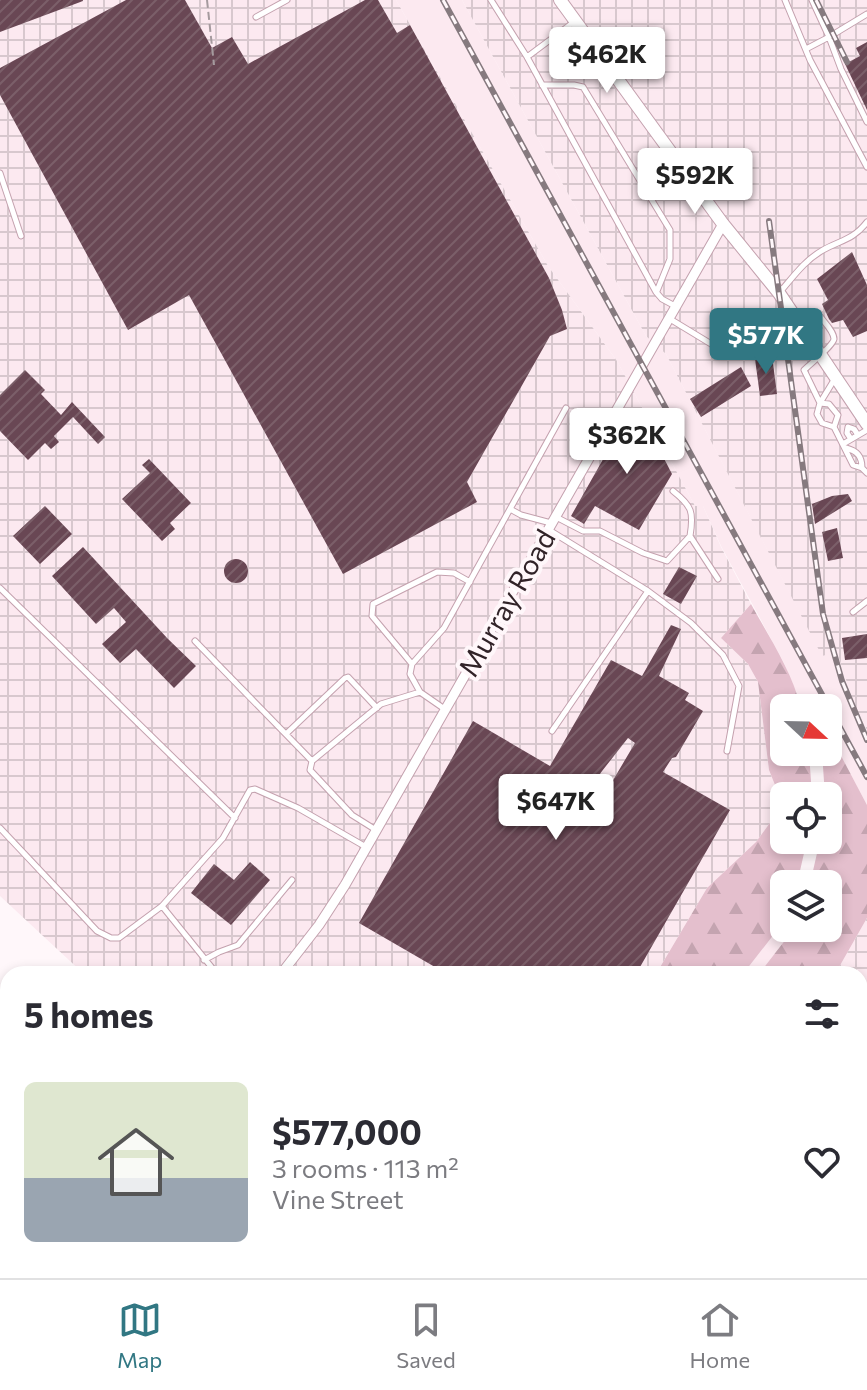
<!DOCTYPE html>
<meta charset="utf-8">
<style>
:root{--surface:#fff;--page:#f7f7f7;--text:#2b2b33;--muted:#7c7c81;--line:#e1e1e2;--accent:#317783}
body{margin:0;font-family:Commissioner,sans-serif;background:var(--page);color:var(--text);height:100vh;display:flex;flex-direction:column;font-size:30px;white-space:nowrap}
*{box-sizing:border-box;margin:0}
p{font-size:26px;color:var(--muted)}
.icon{flex:none;width:44px;height:44px;fill:none;stroke:currentColor;stroke-width:2;stroke-linecap:round;stroke-linejoin:round}
.map{position:relative;flex:1;overflow:hidden}
.sheet{position:absolute;left:0px;top:966px;width:868px;height:312px;display:flex;flex-direction:column;background:var(--surface);border-radius:24px 24px 0 0;box-shadow:0 4px 12px #0003}
.sheet>*{flex:none}
.needle{width:52px;rotate:112deg}
.buttons{position:absolute;left:770px;top:694px;display:grid;gap:16px}
.buttons a{display:grid;place-items:center;width:72px;height:72px;border-radius:12px;background:var(--surface);box-shadow:0 4px 12px #0003;font-size:40px}
.price{position:absolute;translate:-50% -68px;padding:0 18px;border-radius:8px;background:#fff;color:#222;font-size:26px;line-height:52px;filter:drop-shadow(0 2px 4px #0008)}
.price::after{content:'';position:absolute;left:50%;top:48px;width:24px;height:18px;margin-left:-12px;background:inherit;clip-path:polygon(0 0,100% 0,50% 100%)}
.price.active{background:var(--accent);color:#fff}
ul{padding:0;list-style:none}
li{display:flex;align-items:center;gap:24px;height:200px;padding:0 24px}
li span{display:grid;place-items:center;flex:none;width:224px;height:160px;border-radius:12px;color:#555}
li>.icon{margin-inline-start:auto}
span .icon{width:96px;height:96px;fill:#fffc;stroke-width:1}
li b{font-size:34px}
h2{display:flex;justify-content:space-between;align-items:center;height:96px;padding:0 24px;font-size:34px}
.tabs{display:flex;justify-content:space-around;align-items:center;height:112px;border-top:2px solid var(--line);background:var(--surface);font-size:22px;color:var(--muted)}
.tabs a{display:grid;justify-items:center;gap:4px}
.tabs .active{color:var(--accent)}
.map>svg:first-child{display:block}
.built{fill:#fce9f0}
.industrial{fill:url(#industrial-grid)}
.forest{fill:url(#forest-firs)}
.building{fill:url(#building-hatch);fill-rule:evenodd}
.lines{fill:none;stroke-linecap:round;stroke-linejoin:round}
.lane-casing{stroke:#c4a1ae;stroke-width:7}
.street-casing{stroke:#c4a1ae;stroke-width:11}
.secondary-casing{stroke:#c4a1ae;stroke-width:14}
.highway-casing{stroke:#c4a1ae;stroke-width:18}
.path{stroke:#a59a9e;stroke-width:2;stroke-dasharray:8 4;stroke-linecap:butt}
.lane{stroke:#fff;stroke-width:5}
.street{stroke:#fff;stroke-width:9}
.secondary{stroke:#fff;stroke-width:12}
.highway{stroke:#fff;stroke-width:16}
.rail-casing{stroke:#867a7f;stroke-width:6}
.rail{stroke:#fff7fa;stroke-width:3;stroke-dasharray:9;stroke-linecap:butt}
.labels{text-anchor:middle;stroke-width:8;stroke-linejoin:round;paint-order:stroke}
.street-label{font-size:28px;fill:#312328;stroke:#fff7fa}
</style>
<div class="map">
<svg width="867" height="1278" viewBox="0 0 867 1278">
<defs>
<pattern id="industrial-grid" width="8" height="8" patternUnits="userSpaceOnUse" patternTransform="scale(2)"><rect width="8" height="8" fill="#fce9f0"/><path d="M0 4h8M4 0v8" fill="none" stroke="#d8c8ce"/></pattern>
<pattern id="forest-firs" width="22" height="20" patternUnits="userSpaceOnUse" patternTransform="scale(2)"><rect width="22" height="20" fill="#e4bfcd"/><path d="M5 1l3.5 6h-7zM16 11l3.5 6h-7z" fill="#c4a4b0"/></pattern>
<pattern id="building-hatch" width="6" height="6" patternUnits="userSpaceOnUse" patternTransform="scale(2)"><rect width="6" height="6" fill="#694754"/><path d="M-1 1l2-2M0 6l6-6M5 7l2-2" fill="none" stroke="#7b5f69"/></pattern>
</defs>
<rect width="100%" height="100%" fill="#fff7fa"/>
<path class="built" d="M396 0H462L646 336 666 354 822 655 837 651 854 704 867 730V805L828 731V708H801L798 696 784 663 721 546 703 506H695L617 361 548 266Z
M784 915V928H792L786 939 759 974H743L775 933Z"/>
<path class="industrial" d="M0 0H396L548 266 617 361 695 506H703L721 547 751 604 721 638 748 664 758 682 769 770 783 805 756 842 707 888 656 974H84L0 896Z
M462 0H867V730L854 704 837 652 822 656 666 354 646 336Z
M867 918V1278H744L728 1270H860V974H832L838 969Z
M0 1114 8 1121V1270H177L186 1278H0Z"/>
<path class="forest" d="M751 604C769 637 792 671 801 708H784V752H809L812 796H784V840H807L797 884H784V915L775 933 743 974H656L707 888 756 842 783 805 769 770 758 682 748 664 721 638Z
M828 731 867 805V918L838 969 832 974H759L786 939 792 928H828V884H810L820 840H828V796H825L822 752H828Z"/>
<path class="building" d="M0 0H83V1L0 32Z
M126 0H185L212 48 232 37 248 64 365 0H378L397 33 410 25 549 278 562 310 567 329 550 336 467 482 477 502 343 574 189 295 128 330 0 95V68Z
M867 42V110L845 64 860 56 856 48Z
M567 43 584 67 567 79 550 55Z
M852 252 867 285V331L853 337 843 320 832 323 829 319 822 304 828 300 817 279Z
M772 356 777 394 760 396 755 359Z
M741 367 751 386 701 417 690 399Z
M25 370 45 390 41 394 61 415 72 402 105 437 98 444 73 417 54 436 59 442 51 449 45 443 28 460 0 431V395Z
M632 408 640 412 672 474 639 530 595 506 584 524 571 516Z
M149 459 191 503 170 523 175 529 162 541 122 499 150 473 142 465Z
M848 494 852 501 815 524 812 504 832 496Z
M45 506 72 534 40 564 13 536Z
M837 528 843 558 828 561 822 532Z
M83 547 168 639 196 666 174 688 136 649 120 663 102 644 126 622 114 608 96 624 52 576Z
M224 571a12 12 0 1 1 24 0a12 12 0 1 1-24 0Z
M679 567 697 576 681 604 663 594Z
M671 625 681 629 659 676 689 693 685 700 703 711 676 757 672 758 663 772 730 810 636 974H447L359 923 473 721 550 766 611 660 642 676ZM628 738 635 743 599 804 584 794Z
M867 634V658L845 660 842 638Z
M250 862 270 880 231 925 191 893 214 864 234 880Z"/>
<g class="lines">
<defs>
<path id="lane" d="M491 0 527 57 656 292 662 299 675 306
M785 0 810 60 867 167
M812 0 829 37 867 14
M256 17 287 0
M806 49 829 37 841 69 867 122
M527 57 574 22
M542 85H574L583 87 670 230V259L657 291
M0 173 21 236
M780 292C793 277 805 260 823 250 841 240 853 240 867 222
M819 315C823 321 834 331 834 339 833 346 810 364 804 370L820 403 817 414 822 423 834 427 853 465 862 468 867 473
M670 319 731 356
M834 427 838 415 829 404 820 403 834 380
M851 439 847 433 848 427 854 429 858 435
M843 444 867 430
M846 448C857 451 862 456 862 468
M673 491C692 506 694 512 690 536
M510 509 521 515 551 523
M556 517 583 531H600L643 553 667 561 690 536 718 579
M549 530 648 591 552 731
M0 588 235 818
M648 591 691 623 723 655 739 686 727 751
M853 612 867 601
M195 641 312 761
M412 664 372 616 373 604 437 572 454 573 470 582
M420 692 410 674 412 664 444 628 566 408
M286 734 345 678 348 677 377 708
M0 828 97 931 111 938H119L162 906
M376 830 352 815 310 770 312 761 381 704 420 692 446 710
M204 960 219 952 238 945 292 880
M217 974 162 906 223 838 250 790 255 789 298 808 366 847
M860 1053 867 1049
M860 1065 867 1076
M860 1202 867 1187
M0 1226 5 1229 8 1238
M860 1231 867 1234
M589 1270 607 1278
M806 1270 823 1278
M472 1278 485 1270
M628 1278 637 1270"/>
<path id="street" d="M281 974 319 925 345 885 723 224
M386 1270 402 1278
M698 1270 714 1278
M2 1278 9 1270"/>
<path id="secondary" d="M560 0 723 224 779 293 867 424"/>
<path id="highway" d="M0 1033 8 1041
M0 1073 8 1080
M201 1270 209 1278
M242 1270 250 1278"/>
</defs>
<use href="#lane" class="lane-casing"/>
<use href="#street" class="street-casing"/>
<use href="#secondary" class="secondary-casing"/>
<use href="#highway" class="highway-casing"/>
<path class="path" d="M207 0 214 65"/>
<use href="#lane" class="lane"/>
<use href="#street" class="street"/>
<use href="#secondary" class="secondary"/>
<use href="#highway" class="highway"/>
<defs>
<path id="rail" d="M443 0 867 777
M816 0 847 62
M769 221 823 614 842 681 867 740"/>
</defs>
<use href="#rail" class="rail-casing"/>
<use href="#rail" class="rail"/>
</g>
<g class="labels">
<g class="street-label">
<text transform="translate(507 603) rotate(-60)" y="10">Murray Road</text>
</g>
</g>
</svg>
<div class="buttons">
<a><svg class="needle" viewBox="-14 -14 28 28"><path d="M0-13l5 13h-10z" fill="#e53935"/><path d="M0 13l5-13h-10z" fill="#7c7c81"/></svg></a>
<a><svg class="icon" aria-label="locate" viewBox="0 0 24 24"><circle cx="12" cy="12" r="6"/><path d="M12 2v4M12 18v4M2 12h4M18 12h4"/></svg></a>
<a><svg class="icon" aria-label="layers" viewBox="0 0 24 24"><path d="M12 4l9 5-9 5-9-5zM3 14l9 5 9-5"/></svg></a>
</div>
<b class="price" style="left:607px;top:95px">$462K</b>
<b class="price" style="left:695px;top:216px">$592K</b>
<b class="price active" style="left:766px;top:376px">$577K</b>
<b class="price" style="left:627px;top:476px">$362K</b>
<b class="price" style="left:556px;top:842px">$647K</b>
<section class="sheet">
<h2>5 homes<svg class="icon" aria-label="filters" viewBox="0 0 24 24"><path d="M4 7h16M4 17h16"/><circle cx="9" cy="7" r="2"/><circle cx="15" cy="17" r="2"/></svg></h2>
<ul>
<li><span style="background:linear-gradient(#dfe7d0 60%,#9aa5b1 0)"><svg class="icon" aria-label="home" viewBox="0 0 24 24"><path d="M3 11l9-7 9 7M6 9v11h12V9"/></svg></span><div><b>$577,000</b><p>3 rooms · 113 m²</p><p>Vine Street</p></div><svg class="icon" aria-label="heart" viewBox="0 0 24 24"><path d="M12 20l-8-8c-3-5 5-10 8-4 3-6 11-1 8 4z"/></svg></li>
</ul>
</section>
</div>
<nav class="tabs">
<a class="active"><svg class="icon" aria-label="map" viewBox="0 0 24 24"><path d="M3 6l6-2 6 2 6-2v14l-6 2-6-2-6 2zM9 4v14M15 6v14"/></svg>Map</a>
<a><svg class="icon" aria-label="saved" viewBox="0 0 24 24"><path d="M7 4h10v16l-5-4-5 4z"/></svg>Saved</a>
<a><svg class="icon" aria-label="home" viewBox="0 0 24 24"><path d="M3 11l9-7 9 7M6 9v11h12V9"/></svg>Home</a>
</nav>
